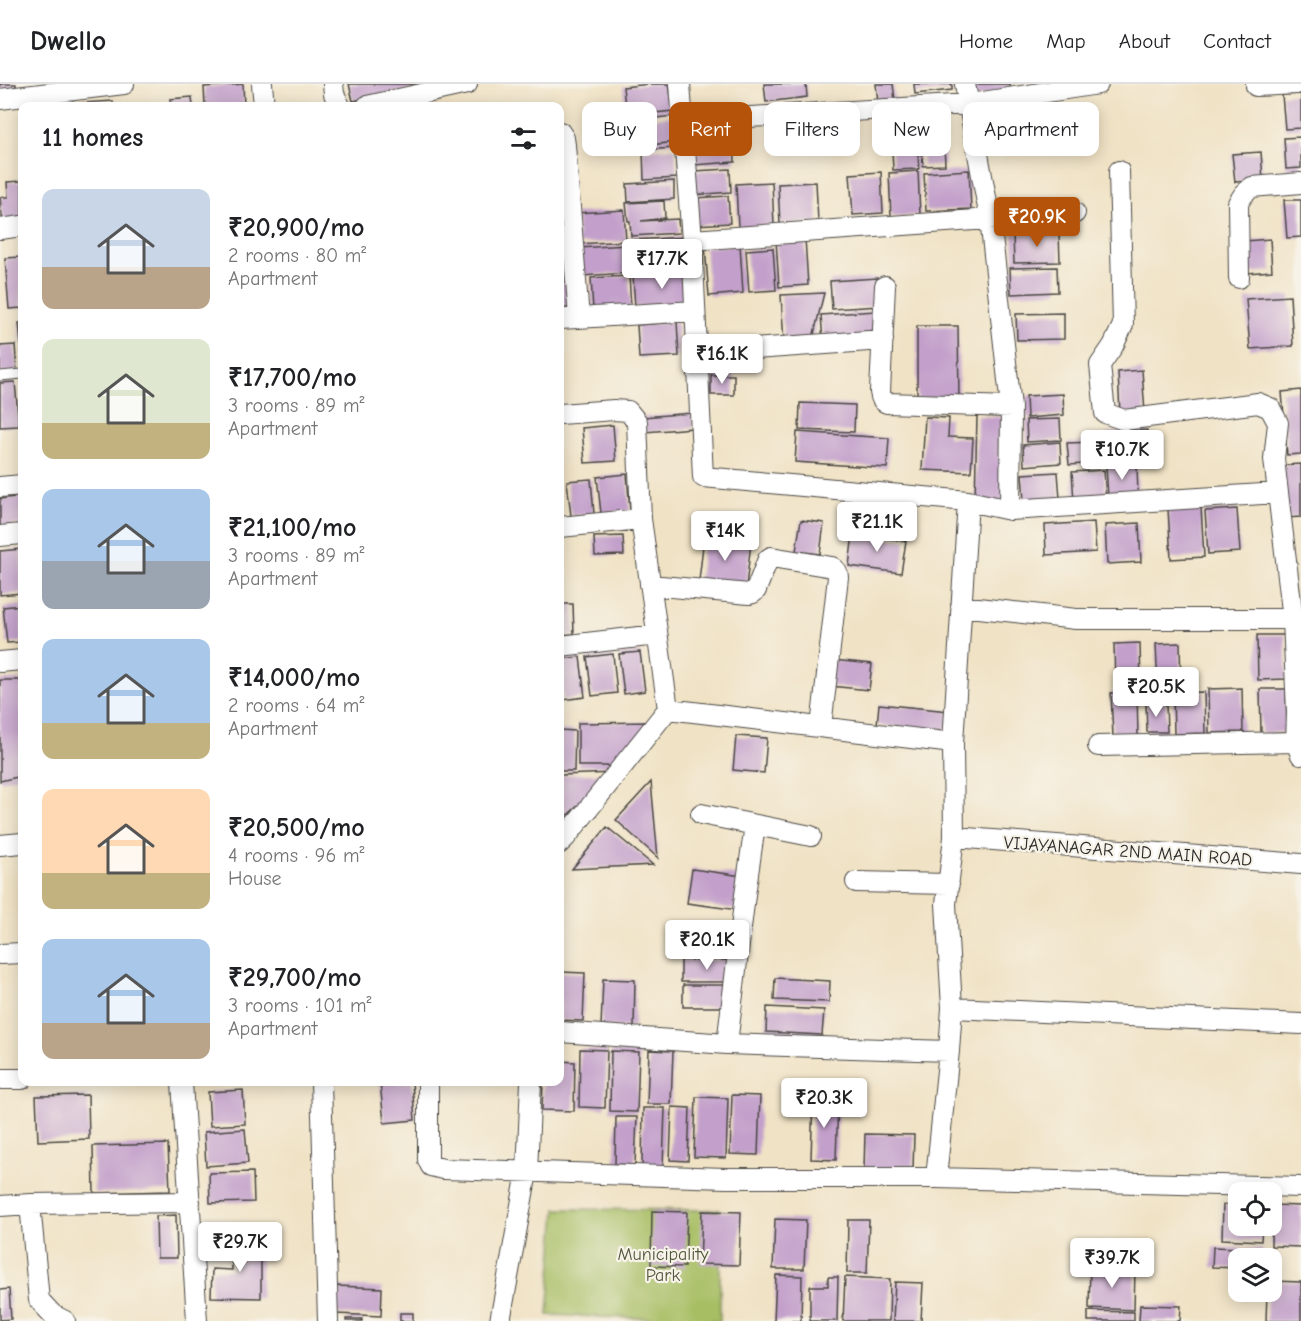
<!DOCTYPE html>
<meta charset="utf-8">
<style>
:root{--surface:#fff;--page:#f6f6f6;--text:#202124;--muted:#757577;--line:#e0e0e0;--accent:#b45309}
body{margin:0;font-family:"Comic Neue",sans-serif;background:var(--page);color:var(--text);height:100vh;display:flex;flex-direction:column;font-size:22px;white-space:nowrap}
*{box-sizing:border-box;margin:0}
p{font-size:20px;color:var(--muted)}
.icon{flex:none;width:33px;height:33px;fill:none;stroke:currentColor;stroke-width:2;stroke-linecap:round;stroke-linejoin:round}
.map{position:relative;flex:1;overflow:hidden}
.side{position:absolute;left:18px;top:18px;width:546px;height:984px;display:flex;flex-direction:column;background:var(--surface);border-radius:12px;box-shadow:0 3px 15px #0003}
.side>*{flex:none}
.top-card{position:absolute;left:582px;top:18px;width:570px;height:54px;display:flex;gap:12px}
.fabs{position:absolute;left:1228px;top:1098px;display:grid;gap:12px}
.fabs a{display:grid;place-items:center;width:54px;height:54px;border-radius:12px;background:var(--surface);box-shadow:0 3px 15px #0003;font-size:30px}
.price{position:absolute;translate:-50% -51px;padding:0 14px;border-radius:6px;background:#fff;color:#222;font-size:20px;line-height:39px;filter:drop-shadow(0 2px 3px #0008)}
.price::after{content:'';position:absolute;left:50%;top:36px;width:18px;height:14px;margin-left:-9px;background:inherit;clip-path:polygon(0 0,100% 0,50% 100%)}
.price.active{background:var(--accent);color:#fff}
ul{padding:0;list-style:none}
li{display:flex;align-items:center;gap:18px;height:150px;padding:0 24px}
li span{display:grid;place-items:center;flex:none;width:168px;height:120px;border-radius:12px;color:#555}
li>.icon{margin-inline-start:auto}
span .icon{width:72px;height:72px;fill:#fffc;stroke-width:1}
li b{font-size:26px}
h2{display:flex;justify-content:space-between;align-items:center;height:72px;padding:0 24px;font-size:26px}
.pill{padding:0 21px;border-radius:12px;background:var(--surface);box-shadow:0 3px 15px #0003;font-size:21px;line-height:54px}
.pill.active{background:var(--accent);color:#fff}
header{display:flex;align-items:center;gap:36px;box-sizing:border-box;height:84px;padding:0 30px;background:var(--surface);border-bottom:2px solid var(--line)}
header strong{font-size:28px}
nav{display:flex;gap:33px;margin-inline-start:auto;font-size:21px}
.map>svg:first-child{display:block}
.green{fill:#a7be63;stroke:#697447;stroke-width:1.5}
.building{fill:#c3a0cb}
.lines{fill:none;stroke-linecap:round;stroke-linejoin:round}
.lane-casing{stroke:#494642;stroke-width:11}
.street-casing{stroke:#494642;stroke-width:22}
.lane{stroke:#fff;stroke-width:9}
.street{stroke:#fff;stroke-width:20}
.labels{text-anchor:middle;stroke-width:4.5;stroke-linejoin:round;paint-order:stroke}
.street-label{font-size:18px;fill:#2b2b2b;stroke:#f7f3e8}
.park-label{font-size:18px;fill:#50573c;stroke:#f7f3e8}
</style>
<header>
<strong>Dwello</strong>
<nav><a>Home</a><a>Map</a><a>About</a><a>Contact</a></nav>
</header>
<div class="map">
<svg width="1301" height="1237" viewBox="0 0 1301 1237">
<rect width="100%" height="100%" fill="#f7f3e8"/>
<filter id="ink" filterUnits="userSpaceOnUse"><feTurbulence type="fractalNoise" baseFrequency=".0167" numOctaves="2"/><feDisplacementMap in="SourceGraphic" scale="12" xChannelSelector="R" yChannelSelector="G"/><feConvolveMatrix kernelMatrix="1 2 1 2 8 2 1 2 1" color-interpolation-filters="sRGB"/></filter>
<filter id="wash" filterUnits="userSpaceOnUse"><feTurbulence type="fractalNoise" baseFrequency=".008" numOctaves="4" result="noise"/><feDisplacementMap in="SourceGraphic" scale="24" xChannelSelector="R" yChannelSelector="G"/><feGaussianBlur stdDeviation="1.35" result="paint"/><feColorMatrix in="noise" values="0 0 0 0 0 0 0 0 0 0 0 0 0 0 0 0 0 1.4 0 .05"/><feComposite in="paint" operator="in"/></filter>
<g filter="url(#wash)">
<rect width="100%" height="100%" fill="#f0e2c5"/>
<path class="green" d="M556 1125 720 1126V1237L548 1231Z"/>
<g id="blocks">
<path class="building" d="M0 0H16V4L0 5Z
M243 0 244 22H205L204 3Z
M349 0H418V4L353 17Z
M650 0H669L673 27 626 32 623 3Z
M764 0H806L807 13 766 18Z
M876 0H893L895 16 878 18Z
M914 0H952V6L915 10Z
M970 0H1010L1011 8 972 13Z
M1301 10V44L1285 45 1282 11Z
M192 13 193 22H171L170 15Z
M113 17V22H83L82 19Z
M1042 22 1045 61 1027 62 1024 23Z
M674 32 677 58 631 63 628 37Z
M943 38 945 81 923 82 920 39Z
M916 43 919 85 893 86 891 45Z
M734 50 735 78 693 81 692 52Z
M1301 53V84L1286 85 1284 54Z
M675 64 677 94 644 96 643 66Z
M1261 68 1263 96 1235 98 1232 70Z
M730 85 731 108 694 111 693 87Z
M969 86 971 125 926 127 924 89Z
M918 87 920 131 891 133 889 89Z
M881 88 883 129 853 131 850 90Z
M22 97V140L3 142 0 113H8L7 98Z
M674 97V115L628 118 627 100Z
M772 98 774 141 738 143 736 100Z
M816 98 818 138 780 140 778 100Z
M728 112 730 139 695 141 694 114Z
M1284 116H1301V153L1287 154Z
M664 117 665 134 641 137 678 135 679 149 631 152 630 137H628L626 119Z
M624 126 626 157 578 160 576 129Z
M1059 149 1060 178 1014 179 1013 150Z
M686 153 688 184 633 187 631 156Z
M805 154 808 201 779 203 776 156Z
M1270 155 1272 187 1247 189 1245 157Z
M560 160H565L569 224 560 225Z
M626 161 628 189 581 192 579 164Z
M740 161 743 209 709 212 705 163Z
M773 164 776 206 749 208 746 166Z
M22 173V224L9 225 5 174Z
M1057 183 1058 208 1011 210 1010 184Z
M689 189 690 219 635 223 633 192Z
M629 192 631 223 593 225 591 194Z
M878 194 880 222 832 225 830 197Z
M824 209 812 258 784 259 781 211Z
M1290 212 1293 262 1250 265 1246 215Z
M875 227 877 254 823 258 821 231Z
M1064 229V255L1017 256 1016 230Z
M677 238 679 272 639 274 637 241Z
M19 239H22V260H21Z
M917 242H958L959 315H917Z
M15 261 17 288 0 289V262Z
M1142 286 1145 329 1120 330 1118 288Z
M711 291H734V311H711Z
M15 298 19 342 0 343V299Z
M1301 306V370L1287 371 1282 308Z
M1063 310 1064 331 1027 334 1026 312Z
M800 319 855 321 854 348 799 346Z
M692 329 693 344 645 348 643 333Z
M977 332 1005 333 1003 418 975 417Z
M925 333 949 334 948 353 973 354 971 388 922 386Z
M1060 335 1061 356 1027 358 1026 336Z
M613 341 616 377 585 379 582 344Z
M1147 346 1148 373 1109 376 1107 349Z
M797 348 889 354 887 384 795 378Z
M1060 358 1061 379 1024 382 1023 361Z
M1096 358 1097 379 1069 381 1067 359Z
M1301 380V433L1286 434 1283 381Z
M1137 381 1138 412 1108 413 1106 382Z
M1104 386 1106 416 1074 417 1072 388Z
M1058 388 1060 415 1024 417 1022 390Z
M627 390 630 427 601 429 597 393Z
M591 395 594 430 571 432 567 397Z
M22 412V440L0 442V415Z
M1201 423 1204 473 1171 475 1168 425Z
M1237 425 1240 468 1208 470 1205 427Z
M801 436 824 439 820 470 796 467Z
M1094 438 1096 468 1046 471 1045 441Z
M1139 439 1141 478 1107 480 1105 441Z
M853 450 906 457 901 489 849 482Z
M623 452 624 471 595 472 594 453Z
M704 453 751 458 746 503 699 497Z
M22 465V509L0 511V467Z
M560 520H573L574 550 560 551Z
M22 521V558L7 559 3 523Z
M1257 551H1285L1287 595 1258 596Z
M1140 559 1141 602 1115 603 1114 560Z
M1180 559 1181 603 1158 604 1156 560Z
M640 568 645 607 624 610 619 570Z
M613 570 617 609 592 612 587 573Z
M580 573 585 613 563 616 560 575Z
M832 576 872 580 869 606 830 602Z
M0 596H22V692L0 697Z
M1242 604 1243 648 1209 649 1208 605Z
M1260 605H1286L1287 648 1261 649Z
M1137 608 1138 653H1113L1111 609Z
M1204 608 1205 649 1174 650 1173 609Z
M1146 619H1166L1167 648H1147Z
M879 620 949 627 947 648 877 641Z
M652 638 620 682H578V639Z
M560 646 575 647 574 687H560Z
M736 652 767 654 764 689 733 686Z
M614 689 560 738V691Z
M651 698 658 774 616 736Z
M607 743 653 781 572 785Z
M692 785 742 792 738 826 687 819Z
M681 876H733V898H681Z
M560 888 585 889 583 937 560 936Z
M775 894 830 897 829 918 774 916Z
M603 895 635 896 634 944 601 943Z
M683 901H731V923H683Z
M767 923 824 926 822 951 766 948Z
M580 965 607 966 605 1024 579 1023Z
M649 966 673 967 671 1020H647Z
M611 967 639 968 637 1028 610 1027Z
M560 977 575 978 574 1027 542 1026 543 998H560Z
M380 998H412L415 1036 384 1039Z
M243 1006 245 1040 210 1042 208 1008Z
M88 1011 89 1055 38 1057 36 1012Z
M732 1011 760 1012 758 1071 730 1070Z
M696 1013 728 1014 726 1074 694 1073Z
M813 1014 838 1015 836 1076 811 1075Z
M672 1023 690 1024 688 1077 670 1076Z
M643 1024H665L663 1083 642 1082Z
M616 1033H637L635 1081 615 1080Z
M245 1045 248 1079 206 1082 204 1048Z
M865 1050 914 1051 913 1086 864 1085Z
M168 1060 170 1107 94 1109 93 1062Z
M253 1088 254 1118 210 1119 209 1089Z
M1223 1121H1239V1142H1262L1261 1157 1222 1155Z
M1272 1121 1301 1122V1163L1271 1162Z
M652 1127 687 1128 685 1183 651 1182Z
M702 1127 741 1128 739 1181 700 1180Z
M176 1131 177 1174H157L156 1132Z
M775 1135 806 1136 804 1185H773Z
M848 1136H869L867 1189H847Z
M232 1156 261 1157V1214L211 1213 212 1185 232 1186Z
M1213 1163 1262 1165 1261 1174H1239V1184L1212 1183Z
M1090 1184 1135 1186 1134 1226 1089 1224Z
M776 1191 802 1192 801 1237H774Z
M828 1193H838L837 1237H810V1202H828Z
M845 1193 890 1195 889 1237H843Z
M1272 1197 1301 1198V1237H1266L1267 1208H1272Z
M895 1198 923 1199 921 1237H893Z
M337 1202 382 1204 381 1232 336 1230Z
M9 1205 11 1235 0 1236V1206Z
M1140 1221 1181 1222 1180 1237H1139Z
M1088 1227 1134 1228V1237H1088Z
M400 1229H413V1237H400Z
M346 1235H362V1237H346Z"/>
</g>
</g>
<g filter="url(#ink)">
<use href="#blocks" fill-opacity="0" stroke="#494642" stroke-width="1.5"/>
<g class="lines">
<defs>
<path id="lane" d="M0 292 22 290"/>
<path id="street" d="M262 0 264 22
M333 0 334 10 340 22
M680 0 692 156 703 393 968 417 1010 426 1278 409
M965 0 990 135 1011 323 1010 426
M1256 0V2L1297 0
M0 15 124 0
M367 22 467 0
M683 37 970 20 1098 0
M560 48 564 54 565 61 579 234
M1119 87 1123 241 1113 262 1100 281 1105 329 1124 336 1258 319 1270 324 1278 339 1274 375 1293 535 1297 629 1296 658 1301 671
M0 145 22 142
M692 156 1075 129
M1239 194 1238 119 1244 110 1252 103 1301 99
M885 202 880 308C881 314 882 317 887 319L1011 323
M560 235 695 227
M696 269 883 256
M560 330 614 326 628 327 637 338 641 435 668 625 566 753 560 759
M0 403 22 401
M560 443 641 435
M0 452 22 450
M650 501 749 510 753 509 756 506 768 475 771 473 832 483C837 486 838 488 838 493L821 643
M961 522 1076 535H1293
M560 562 657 551
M0 578 22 576
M668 625 953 659
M1098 662 1296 658
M701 730 811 752
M954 753 1301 780
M0 761 22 759
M856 798 949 800
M0 870 22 869
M952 924 1301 940
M560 948 727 960 949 967
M727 960 745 811 755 741
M0 995H22
M182 998 197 1237
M321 998 328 1237
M428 998V1076L431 1082 443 1085 726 1094H936L1301 1103
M936 1094 949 967 952 924 946 820 954 753 953 659 968 417
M30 1120 39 1216 53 1231 65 1237
M0 1122 30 1120 190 1118
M500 1237 527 1088 531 998"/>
</defs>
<use href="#lane" class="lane-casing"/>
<use href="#street" class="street-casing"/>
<use href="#lane" class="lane"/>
<use href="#street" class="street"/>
</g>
</g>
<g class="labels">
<g class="street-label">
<text transform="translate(1128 767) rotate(4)" y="6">VIJAYANAGAR 2ND MAIN ROAD</text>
</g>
<g class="park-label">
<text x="663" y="1176">Municipality<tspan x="663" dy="21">Park</tspan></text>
</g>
</g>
</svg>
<div class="fabs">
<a><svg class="icon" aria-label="locate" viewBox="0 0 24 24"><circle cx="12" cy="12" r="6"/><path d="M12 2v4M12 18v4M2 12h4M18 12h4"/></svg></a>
<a><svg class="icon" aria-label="layers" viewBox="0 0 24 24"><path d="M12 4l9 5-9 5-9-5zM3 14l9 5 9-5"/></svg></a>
</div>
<b class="price active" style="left:1037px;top:164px">₹20.9K</b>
<b class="price" style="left:662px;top:206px">₹17.7K</b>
<b class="price" style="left:722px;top:301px">₹16.1K</b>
<b class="price" style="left:1122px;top:397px">₹10.7K</b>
<b class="price" style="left:877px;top:469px">₹21.1K</b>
<b class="price" style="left:725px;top:478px">₹14K</b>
<b class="price" style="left:1156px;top:634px">₹20.5K</b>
<b class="price" style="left:707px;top:887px">₹20.1K</b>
<b class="price" style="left:824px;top:1045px">₹20.3K</b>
<b class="price" style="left:240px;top:1189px">₹29.7K</b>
<b class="price" style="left:1112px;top:1205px">₹39.7K</b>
<div class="top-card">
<a class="pill">Buy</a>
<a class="pill active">Rent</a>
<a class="pill">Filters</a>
<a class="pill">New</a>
<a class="pill">Apartment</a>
</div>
<section class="side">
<h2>11 homes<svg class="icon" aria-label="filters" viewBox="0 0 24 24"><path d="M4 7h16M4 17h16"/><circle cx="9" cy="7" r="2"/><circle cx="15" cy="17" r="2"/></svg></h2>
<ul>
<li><span style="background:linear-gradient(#c9d6e8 65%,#b9a48a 0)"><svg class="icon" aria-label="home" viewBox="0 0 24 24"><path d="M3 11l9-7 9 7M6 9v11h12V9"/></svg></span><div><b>₹20,900/mo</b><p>2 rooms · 80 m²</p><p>Apartment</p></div></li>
<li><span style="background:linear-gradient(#dfe7d0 70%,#c2b280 0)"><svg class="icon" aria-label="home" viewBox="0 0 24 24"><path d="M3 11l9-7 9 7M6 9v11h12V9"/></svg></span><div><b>₹17,700/mo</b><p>3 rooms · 89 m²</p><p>Apartment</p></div></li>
<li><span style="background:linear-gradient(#a9c7e8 60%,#9aa5b1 0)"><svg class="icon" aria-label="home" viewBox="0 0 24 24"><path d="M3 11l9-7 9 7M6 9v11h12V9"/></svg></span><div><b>₹21,100/mo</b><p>3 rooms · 89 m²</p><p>Apartment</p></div></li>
<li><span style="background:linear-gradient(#a9c7e8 70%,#c2b280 0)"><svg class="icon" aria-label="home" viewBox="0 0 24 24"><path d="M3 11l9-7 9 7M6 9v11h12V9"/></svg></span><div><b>₹14,000/mo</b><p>2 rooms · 64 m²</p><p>Apartment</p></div></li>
<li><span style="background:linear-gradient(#ffd9b3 70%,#c2b280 0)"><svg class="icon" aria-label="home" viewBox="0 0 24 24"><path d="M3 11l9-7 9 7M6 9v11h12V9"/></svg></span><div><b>₹20,500/mo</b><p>4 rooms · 96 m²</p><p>House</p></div></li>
<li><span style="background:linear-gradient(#a9c7e8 70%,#b9a48a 0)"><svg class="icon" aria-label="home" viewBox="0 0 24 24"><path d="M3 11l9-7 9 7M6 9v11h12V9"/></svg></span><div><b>₹29,700/mo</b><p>3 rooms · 101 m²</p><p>Apartment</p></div></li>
</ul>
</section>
</div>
